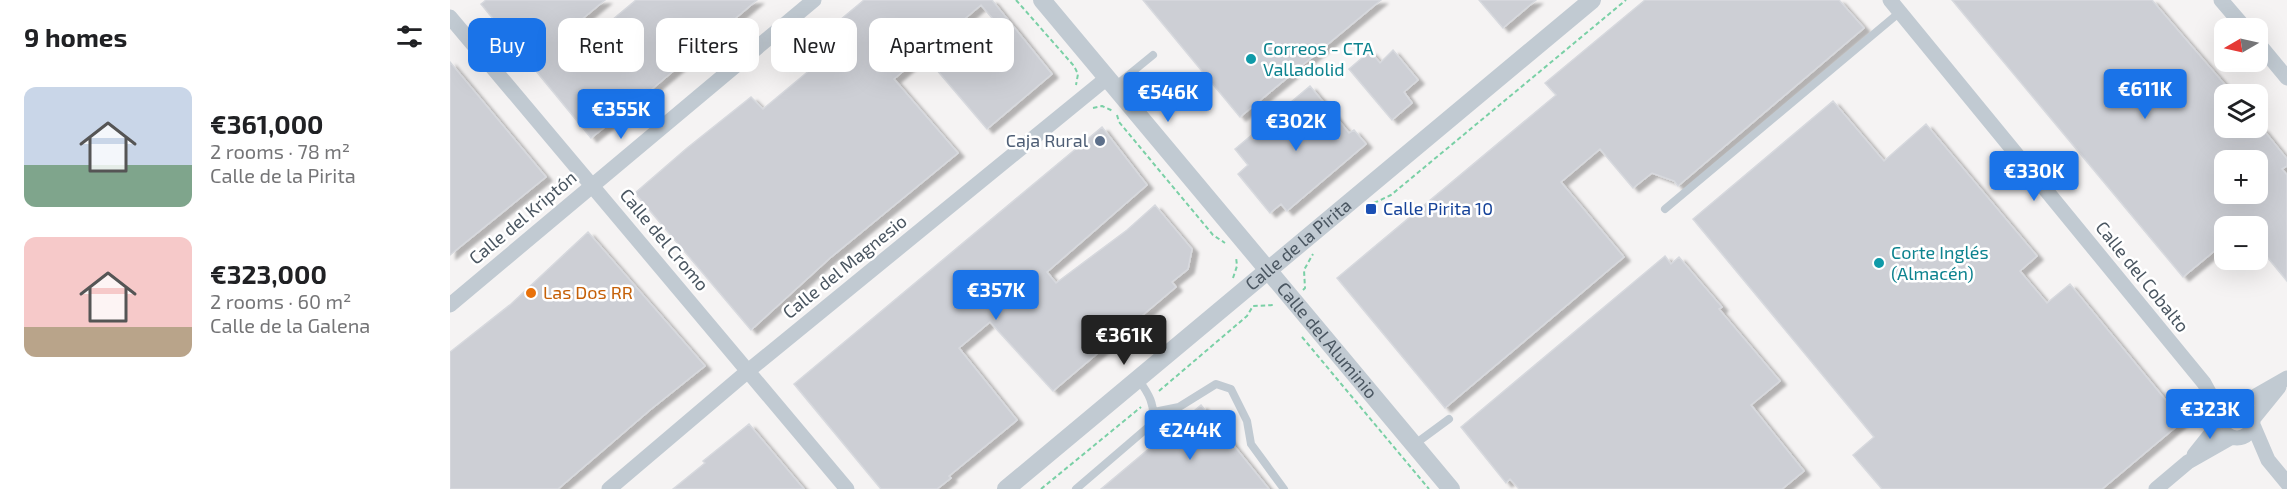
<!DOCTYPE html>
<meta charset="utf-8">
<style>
:root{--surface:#fff;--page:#f2f2f2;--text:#202124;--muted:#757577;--accent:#1a73e8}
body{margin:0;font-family:"Exo 2",sans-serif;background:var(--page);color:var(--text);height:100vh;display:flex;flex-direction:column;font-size:22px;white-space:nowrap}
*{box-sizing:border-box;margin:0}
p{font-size:20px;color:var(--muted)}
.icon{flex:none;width:33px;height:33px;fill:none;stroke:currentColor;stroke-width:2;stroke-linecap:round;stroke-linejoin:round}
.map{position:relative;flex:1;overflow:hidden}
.details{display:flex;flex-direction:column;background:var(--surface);width:450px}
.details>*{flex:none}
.guide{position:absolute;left:18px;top:18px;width:570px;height:54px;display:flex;gap:12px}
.needle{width:39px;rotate:261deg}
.controls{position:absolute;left:1764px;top:18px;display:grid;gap:12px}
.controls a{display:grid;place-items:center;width:54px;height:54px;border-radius:12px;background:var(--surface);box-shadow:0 6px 24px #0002;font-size:30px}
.price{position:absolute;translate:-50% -51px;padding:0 14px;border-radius:6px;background:var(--accent);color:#fff;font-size:20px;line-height:39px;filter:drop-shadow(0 2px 3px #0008)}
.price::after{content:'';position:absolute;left:50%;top:36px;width:18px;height:14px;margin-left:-9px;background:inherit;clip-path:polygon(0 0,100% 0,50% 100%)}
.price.selected{background:#222;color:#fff}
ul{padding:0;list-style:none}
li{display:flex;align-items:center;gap:18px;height:150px;padding:0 24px}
li span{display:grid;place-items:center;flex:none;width:168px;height:120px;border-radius:12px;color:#555}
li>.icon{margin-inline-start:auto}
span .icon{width:72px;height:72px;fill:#fffc;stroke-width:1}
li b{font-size:26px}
h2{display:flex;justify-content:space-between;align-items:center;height:72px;padding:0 24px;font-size:26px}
.tag{padding:0 21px;border-radius:12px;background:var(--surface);box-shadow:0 6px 24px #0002;font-size:21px;line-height:54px}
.tag.selected{background:var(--accent);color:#fff}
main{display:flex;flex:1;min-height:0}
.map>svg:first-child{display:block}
.building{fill:#cdcfd5;stroke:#d7d9de;stroke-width:1.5;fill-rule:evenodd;filter:url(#shadow)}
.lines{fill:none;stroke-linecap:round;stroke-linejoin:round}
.path{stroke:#7ad0a6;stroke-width:2;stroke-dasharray:4.5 3;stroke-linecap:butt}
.service{stroke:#c1cad2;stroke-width:8}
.minor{stroke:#c1cad2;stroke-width:15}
.tertiary{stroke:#c1cad2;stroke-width:18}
.culture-dot{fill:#0f9aa8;stroke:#fff;stroke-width:2}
.service-dot{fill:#5c6f8a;stroke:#fff;stroke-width:2}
.transit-dot{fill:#1a4fb4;stroke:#fff;stroke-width:2}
.food-dot{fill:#e8710a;stroke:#fff;stroke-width:2}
.labels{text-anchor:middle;stroke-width:5;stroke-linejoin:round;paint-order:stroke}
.culture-label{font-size:18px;fill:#0d838f;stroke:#fff;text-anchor:start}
.service-label{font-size:18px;fill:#4e5e75;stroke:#fff;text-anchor:end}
.transit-label{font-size:18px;fill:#164399;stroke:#fff;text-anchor:start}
.street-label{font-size:18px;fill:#4a5661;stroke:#fff}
.food-label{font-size:18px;fill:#c56008;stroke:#fff;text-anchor:start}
</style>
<main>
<section class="details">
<h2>9 homes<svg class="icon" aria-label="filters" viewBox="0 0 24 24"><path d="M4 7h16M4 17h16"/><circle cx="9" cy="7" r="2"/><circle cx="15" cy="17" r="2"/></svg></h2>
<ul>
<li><span style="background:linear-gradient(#c9d6e8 65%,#7fa58c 0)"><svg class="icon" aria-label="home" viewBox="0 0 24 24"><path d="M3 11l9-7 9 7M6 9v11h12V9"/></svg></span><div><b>€361,000</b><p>2 rooms · 78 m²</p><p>Calle de la Pirita</p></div></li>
<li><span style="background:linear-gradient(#f6c9c9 75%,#b9a48a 0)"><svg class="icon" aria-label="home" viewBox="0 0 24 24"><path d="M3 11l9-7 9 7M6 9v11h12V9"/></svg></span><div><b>€323,000</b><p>2 rooms · 60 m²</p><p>Calle de la Galena</p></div></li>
</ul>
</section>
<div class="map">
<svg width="1837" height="489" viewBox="0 0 1837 489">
<defs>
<filter id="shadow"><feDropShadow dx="6" dy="4" stdDeviation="1.5" flood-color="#0004"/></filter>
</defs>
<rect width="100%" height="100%" fill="#f5f3f3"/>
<path class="building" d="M36 0H155L125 25 138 40 186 0H307L195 95 141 138 31 4Z
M414 0H542L602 74 537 129 486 69 543 19 531 5 444 79 508 153 380 258 301 330 185 193 237 148 301 97 313 109 373 59 360 45Z
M693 0H931L790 117Z
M1029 0H1086L1053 28Z
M1195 0H1389L1414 28 1228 186 1224 181 1202 173 1183 188 1150 149 1111 182 1174 257 995 408 887 278 1106 95 1095 83Z
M1502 0H1702L1783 94H1774V128H1812L1837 159V166L1832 169 1837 175V281L1808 246V226H1774V243L1733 277ZM1774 160H1808V194H1774Z
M943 50 968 80 954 92 962 103 942 120 899 69 920 51 930 63Z
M0 62 96 177 0 255Z
M860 86 899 133 904 130 916 144 837 211 831 204 820 213 788 174 798 165 785 149Z
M1383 101 1434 161 1476 124 1587 256 1570 271 1597 303 1620 284 1733 421 1652 489H1432L1403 455 1424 437 1243 219Z
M652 127 697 185 597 272 606 283 677 230 705 205 742 249 738 269 722 282 726 287 603 391 540 322 509 348 567 420 499 476 501 478 487 489H431L344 384Z
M138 232 255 366 200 410 108 489H0V352L61 304Z
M1215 256 1221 264 1229 257 1272 307 1269 309 1330 381 1301 405 1354 471 1332 489H1069L1060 479 1056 483 1011 427Z
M751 405 819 489H651Z
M299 424 354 489H223L255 463 253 461Z"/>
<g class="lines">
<path class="path" d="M566 0 624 66 628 74 626 85
M643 108 652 106 663 111
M667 115 669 122 763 235 775 243
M924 203 941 195 1176 0
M783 278 787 266 786 257
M853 290 855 288 854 270 863 254
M852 337 979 489
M709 391 797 316 803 306 825 305
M591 489 691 407"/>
<path class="service" d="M665 86 703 55
M1215 209 1450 12
M704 412 729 407 766 384 781 389 797 421 801 444 834 489
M965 444 999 419
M626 489 703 423C705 404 699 394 688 379"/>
<path class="minor" d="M1440 0 1754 383 1772 416
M1771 0 1795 28
M0 17 397 489
M1808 43 1837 78
M0 305 364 0
M1788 406 1837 378
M1771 422a16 16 0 1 1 32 0a16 16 0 1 1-32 0Z
M1803 419 1829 387
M1803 425 1818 460 1837 483
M1744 455 1771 421
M159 489 298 371 657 78
M1706 489 1738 462 1782 437"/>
<g class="tertiary">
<path id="s1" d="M592 0 1001 489"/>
<path id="s2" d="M556 489 1142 0"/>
</g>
</g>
<g class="culture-dot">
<circle cx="801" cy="59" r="6"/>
<circle cx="1429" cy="263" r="6"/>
</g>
<circle class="service-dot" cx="650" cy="141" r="6"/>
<rect class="transit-dot" x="915" y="203" width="12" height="12" rx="3"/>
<circle class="food-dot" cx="81" cy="293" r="6"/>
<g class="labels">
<g class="culture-label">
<text x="813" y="55">Correos - CTA<tspan x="813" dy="21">Valladolid</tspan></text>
<text x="1441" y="259">Corte Inglés<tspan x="1441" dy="21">(Almacén)</tspan></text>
</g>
<g class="service-label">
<text x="638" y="147">Caja Rural</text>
</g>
<g class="transit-label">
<text x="933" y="215">Calle Pirita 10</text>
</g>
<g class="street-label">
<text transform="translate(73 218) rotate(-40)" y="6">Calle del Kriptón</text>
<text transform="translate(214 240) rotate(50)" y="6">Calle del Cromo</text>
<text dy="6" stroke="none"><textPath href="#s2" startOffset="381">Calle de la Pirita</textPath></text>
<text transform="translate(395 267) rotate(-39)" y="6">Calle del Magnesio</text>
<text transform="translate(1692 277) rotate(51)" y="6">Calle del Cobalto</text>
<text dy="6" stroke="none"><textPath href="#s1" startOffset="444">Calle del Aluminio</textPath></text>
</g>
<g class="food-label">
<text x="93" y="299">Las Dos RR</text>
</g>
</g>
</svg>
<div class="controls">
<a><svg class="needle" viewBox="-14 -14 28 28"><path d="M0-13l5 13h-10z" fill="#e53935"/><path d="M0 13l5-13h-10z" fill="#757577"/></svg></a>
<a><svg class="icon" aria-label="layers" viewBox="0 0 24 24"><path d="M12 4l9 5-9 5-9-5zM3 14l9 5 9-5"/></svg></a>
<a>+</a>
<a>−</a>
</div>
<b class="price" style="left:1695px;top:120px">€611K</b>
<b class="price" style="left:718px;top:123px">€546K</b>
<b class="price" style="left:171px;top:140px">€355K</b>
<b class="price" style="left:846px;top:152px">€302K</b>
<b class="price" style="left:1584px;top:202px">€330K</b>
<b class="price" style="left:546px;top:321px">€357K</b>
<b class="price selected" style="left:674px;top:366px">€361K</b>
<b class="price" style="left:1760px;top:440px">€323K</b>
<b class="price" style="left:740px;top:461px">€244K</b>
<div class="guide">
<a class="tag selected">Buy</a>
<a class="tag">Rent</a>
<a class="tag">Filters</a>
<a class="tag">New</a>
<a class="tag">Apartment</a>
</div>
</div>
</main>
